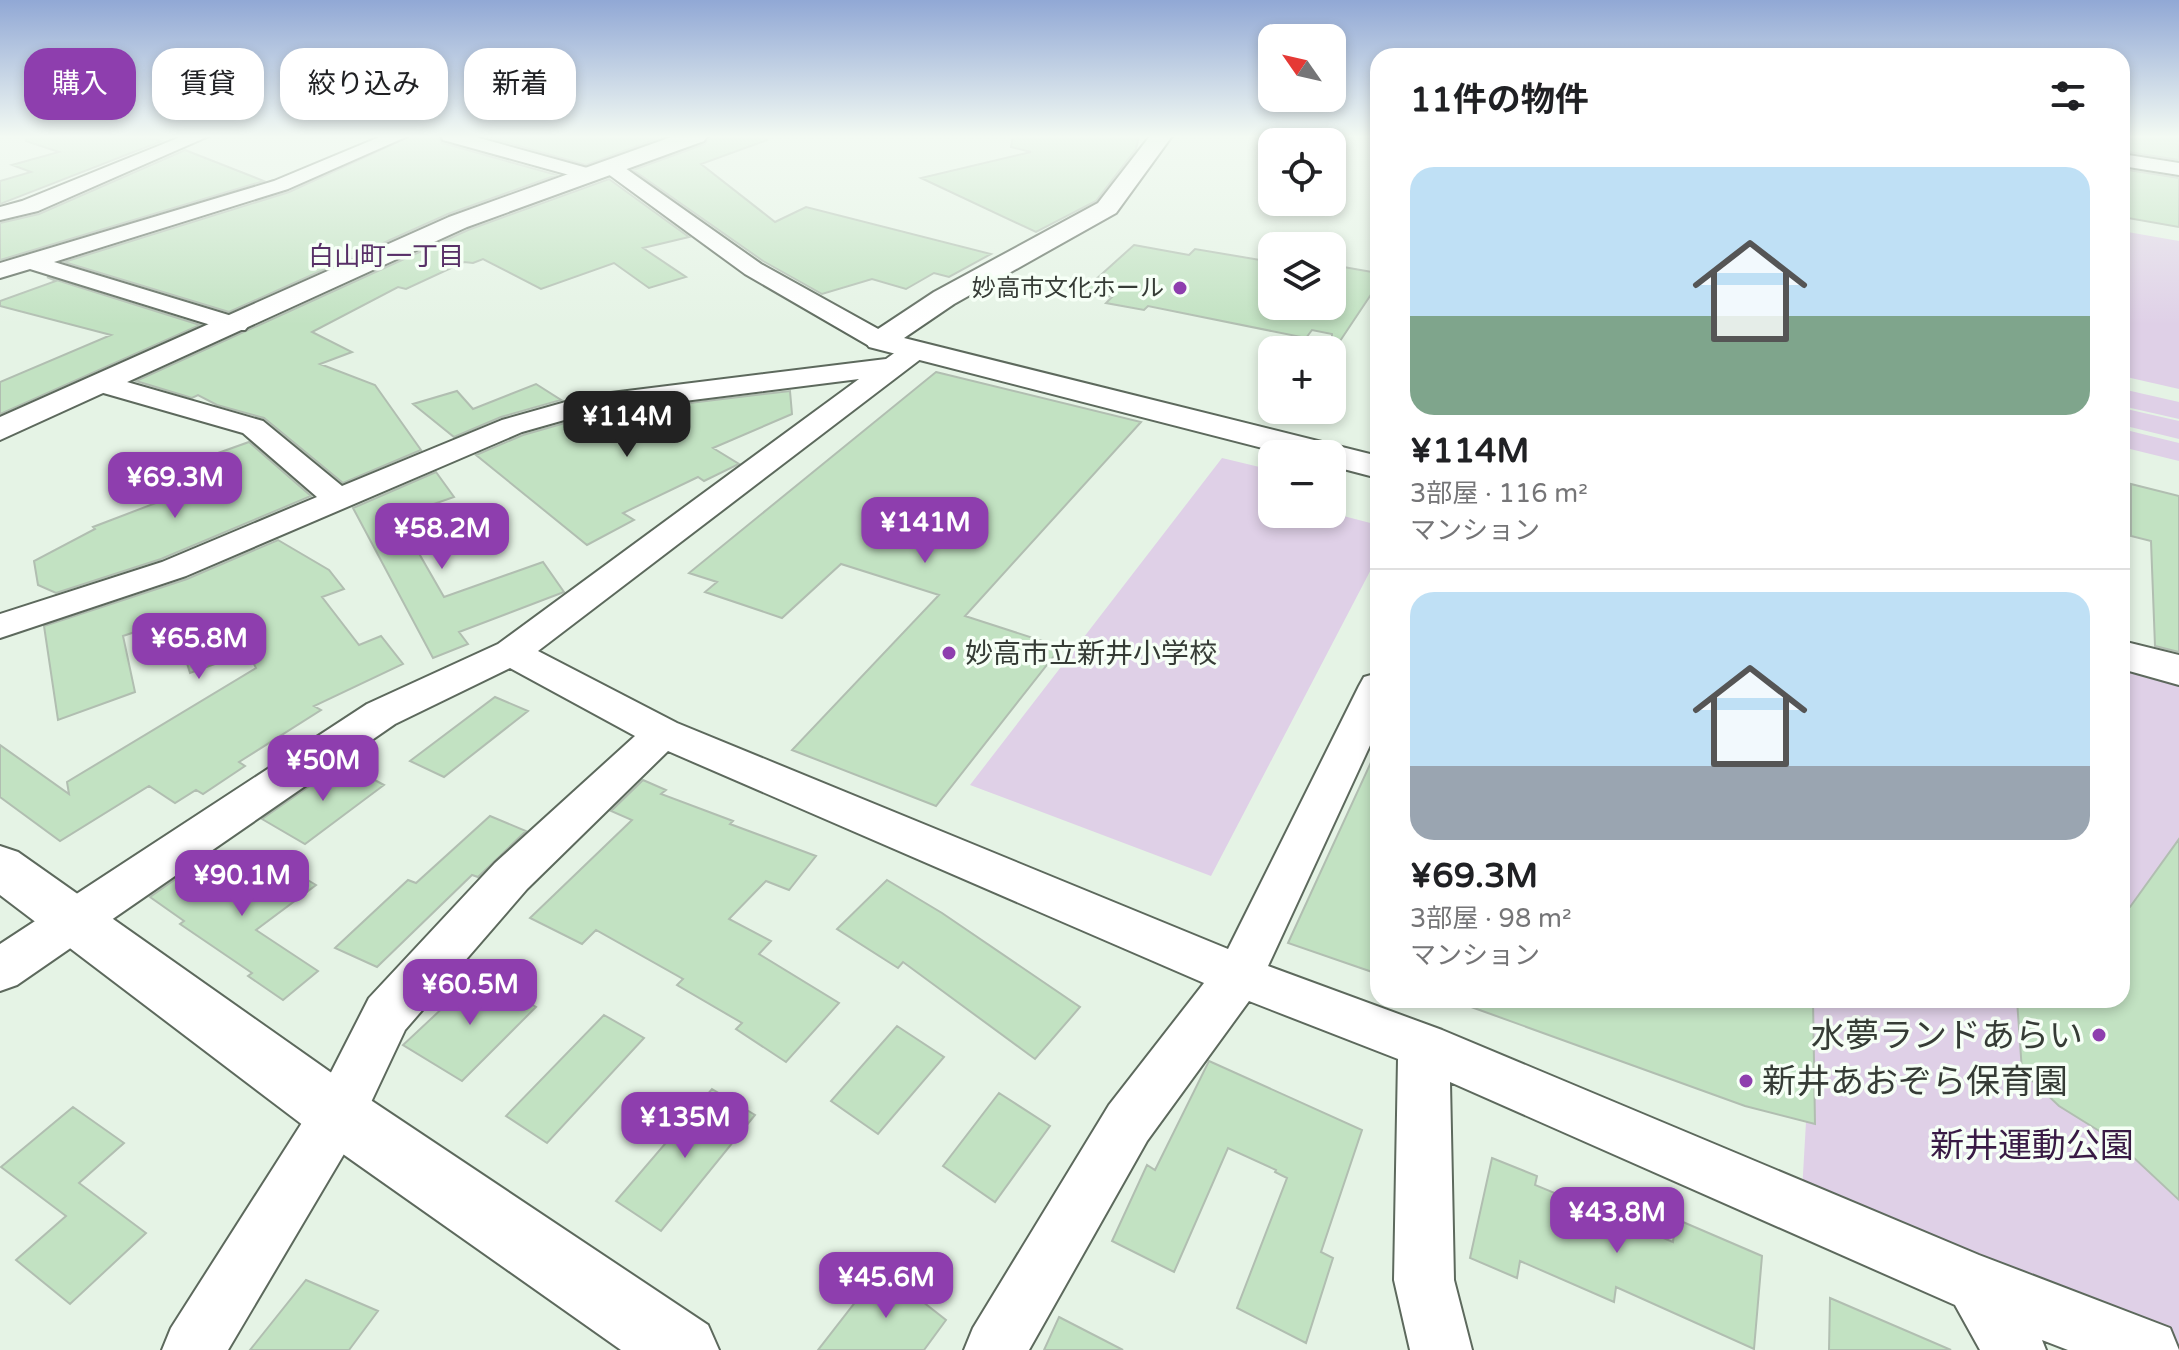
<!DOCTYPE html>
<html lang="ja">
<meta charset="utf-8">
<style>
:root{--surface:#fff;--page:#f2f2f2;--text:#202124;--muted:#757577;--line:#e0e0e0;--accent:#8e3eae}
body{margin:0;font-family:"Varela Round","Noto Sans JP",sans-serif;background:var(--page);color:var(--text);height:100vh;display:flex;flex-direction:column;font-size:30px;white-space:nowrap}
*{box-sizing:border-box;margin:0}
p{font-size:26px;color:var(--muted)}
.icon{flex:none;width:44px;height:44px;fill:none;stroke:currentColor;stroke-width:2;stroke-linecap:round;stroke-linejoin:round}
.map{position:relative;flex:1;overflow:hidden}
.panel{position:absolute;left:1370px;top:48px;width:760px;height:960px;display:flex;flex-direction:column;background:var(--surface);border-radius:24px;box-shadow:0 4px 12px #0003}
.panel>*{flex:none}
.hud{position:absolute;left:24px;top:48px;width:760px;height:72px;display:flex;gap:16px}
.needle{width:52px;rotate:304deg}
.controls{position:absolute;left:1258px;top:24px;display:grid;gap:16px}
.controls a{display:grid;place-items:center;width:88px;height:88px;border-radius:16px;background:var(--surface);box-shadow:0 4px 12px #0003;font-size:40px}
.price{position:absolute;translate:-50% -68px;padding:0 18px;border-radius:16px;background:var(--accent);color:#fff;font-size:26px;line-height:52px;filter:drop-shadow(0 2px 4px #0008)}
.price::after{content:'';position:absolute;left:50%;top:48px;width:24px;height:18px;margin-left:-12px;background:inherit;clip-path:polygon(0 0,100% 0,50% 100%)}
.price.active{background:#222;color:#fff}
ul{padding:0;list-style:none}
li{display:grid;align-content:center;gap:16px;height:424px;padding:0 40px}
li+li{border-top:2px solid var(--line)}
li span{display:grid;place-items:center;height:248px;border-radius:24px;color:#555}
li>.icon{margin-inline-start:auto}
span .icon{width:144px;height:144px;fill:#fffc;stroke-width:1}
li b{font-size:34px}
h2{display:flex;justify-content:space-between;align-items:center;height:96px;padding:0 40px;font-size:34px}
.tag{padding:0 28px;border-radius:24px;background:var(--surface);box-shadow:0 4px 12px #0003;font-size:28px;line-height:72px}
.tag.active{background:var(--accent);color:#fff}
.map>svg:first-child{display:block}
.green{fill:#dfd0e7}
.building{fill:#c2e2c2;stroke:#b1beb1;stroke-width:2}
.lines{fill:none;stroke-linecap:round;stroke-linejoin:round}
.minor-casing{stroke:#5d695d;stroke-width:4}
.tertiary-casing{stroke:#5d695d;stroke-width:4}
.minor{fill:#fff;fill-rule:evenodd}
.tertiary{fill:#fff;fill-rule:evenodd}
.poi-dot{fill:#8e3eae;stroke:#f6fff6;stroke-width:3}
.labels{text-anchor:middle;stroke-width:7;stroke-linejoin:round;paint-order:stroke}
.far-poi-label{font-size:24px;fill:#363c36;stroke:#f6fff6;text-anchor:end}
.far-neighbourhood-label{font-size:26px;fill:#573067;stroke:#f6fff6}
.poi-label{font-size:28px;fill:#363c36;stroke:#f6fff6;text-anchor:start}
.near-poi-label{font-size:34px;fill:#363c36;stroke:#f6fff6;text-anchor:end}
.near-park-label{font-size:34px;fill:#391a45;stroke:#f6fff6}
</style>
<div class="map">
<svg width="2179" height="1350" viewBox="0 0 2179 1350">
<rect width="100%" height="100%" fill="#e5f3e5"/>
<path class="green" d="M2122 231 2179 241V389L2122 376Z
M2122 389 2179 402V419L2122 406Z
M2122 408 2179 421V439L2122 425Z
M2122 429 2179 443V461L2122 447Z
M1222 458 1272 470V485L1265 495 1272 498V514L1332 513 1378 525V556L1211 876 970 785Z
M2122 655 2179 670V1350L1801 1209 1813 1000H2122Z"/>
<path class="building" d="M27 136H140L162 141 0 204V181L31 172 12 165 59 152 26 141Z
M411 136H438L442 143 557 175 448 214 229 312 64 262 289 192Z
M484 136H664L586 165Z
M710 136H766L767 140 701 164 775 222 806 207 991 254 949 277 934 273 906 289 872 279 822 294 763 261 633 170 705 144Z
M1013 136H1139L1136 149 1096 201 1036 232 921 178 1031 152 1011 147Z
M2122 136H2179V160L2122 151Z
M185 150 264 181 0 260V223L39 214Z
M2122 169 2179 178V227L2122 217Z
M609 179 689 237 643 248 686 277 649 288 614 263 541 289 483 259 473 263 464 262 406 289 398 287 312 332 352 352 320 364 375 385 421 450 343 483 264 418 217 405 198 395 192 398 136 381 468 230Z
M1134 245 1189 255 1195 249 1272 262V306H1332V265L1378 273V284L1332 353V334L1312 330 1306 338 1148 306 1144 310 1106 303 1112 297 1083 291Z
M47 277 200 325 0 414V382L111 335 0 306V301L56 281Z
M936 372 1141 422 965 616 1061 647 936 806 792 750 939 595 841 564 782 618 705 592 717 582 689 573Z
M536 384 561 400 501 417 454 437 413 404 457 391 473 409Z
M790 391 792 414 713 448 739 464 704 481 698 477 623 513 634 520 587 545 476 455 523 435 586 417 610 432 673 405Z
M249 442 311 496 161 559 56 593 38 585 34 561 95 529 93 527 208 483 190 463Z
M436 472 454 497 405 514 420 541 413 543 444 597 543 562 564 592 459 632 468 644 433 658 353 508Z
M2131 484 2179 496V652L2155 646 2151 541 2131 536Z
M278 540 329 570 344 589 322 597 359 645 381 636 403 664 314 706 321 710 239 762 245 766 203 794 196 790 175 803 149 786 60 841 0 797V745L69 794 67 782 256 668 248 652 190 673 173 619 123 636 135 692 58 720 44 626 187 579Z
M495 697 528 711 444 777 410 761Z
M1378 747V974L1288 943Z
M343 763 384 785 305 844 262 819Z
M643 780 666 790 661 794 733 821 730 824 816 856 789 890 766 881 729 919 771 941 759 954 839 1003 786 1062 736 1029 742 1023 677 985 683 979 596 930 582 944 530 918 632 820 611 811Z
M490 816 526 831 478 877 472 875 377 967 335 948 408 880 416 883Z
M2179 839V1200L2117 1142 2059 1106 2022 1071 2017 1000H2122V906L2130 907Z
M207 857 240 880 271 858 316 885 256 930 318 971 283 1000 248 976 252 973 180 924 184 921 150 897Z
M887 880 942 913 1080 1007 1035 1059 903 962 898 968 837 929Z
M479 974 536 1007 462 1081 403 1045Z
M1464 1000H1813L1815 1124 1745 1106 1463 1004Z
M604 1015 644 1038 547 1143 506 1116Z
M897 1026 944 1057 878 1134 831 1101Z
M1209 1061 1362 1130 1321 1252 1333 1258 1306 1343 1237 1308 1287 1178 1275 1172 1276 1170 1228 1148 1174 1272 1112 1241 1147 1165 1155 1170Z
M712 1089 755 1115 661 1231 616 1201Z
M999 1093 1050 1126 995 1202 943 1166Z
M73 1107 124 1143 79 1183 146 1233 70 1304 16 1260 66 1216 1 1167Z
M1492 1158 1537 1176 1535 1185 1673 1242 1676 1219 1762 1256 1754 1349 1616 1287 1614 1302 1520 1261 1517 1278 1470 1258Z
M881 1269 946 1320 924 1350H818Z
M306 1280 378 1311 349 1350H250Z
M1830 1298 1951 1350H1829Z
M1059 1317 1123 1350H1044Z"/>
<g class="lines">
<defs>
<path id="minor" d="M183 136H209L38 211 0 220V207L22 201Z
M382 136H408L288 189 54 262 245 320 249 325 245 330H227L30 269 0 278V263L274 181Z
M441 136H472L598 171 601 175 591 181 443 140Z
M2122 154 2179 163V175L2122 166Z
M611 161 618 163 761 264 889 335 893 341 889 347H871L745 274 604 171 601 167Z
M913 344 922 346 926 352 922 358 538 651 677 723 1228 949 1359 686 1364 677 1378 673V728L1268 966 1442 1030 1979 1255 2170 1328 2179 1350H2068L2042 1340 2046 1350H1980L1955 1305 1450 1082 1454 1280 1472 1350H1410L1394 1280 1398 1059 1249 1001 1147 1141 1029 1350H964L973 1328 1109 1105 1204 983 668 751 527 889 405 1030 357 1132 228 1350H162L171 1328 319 1096 369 998 495 863 635 736 510 668 395 724 17 985 0 991V944L367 704 498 644 859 379 589 413 522 432 186 576 0 638V614L162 562 317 497 243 433 93 390 89 384 93 378 103 376 113 378 263 421 342 486 502 420 587 396 886 359 904 346Z"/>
<path id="tertiary" d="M674 136H707L704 141 467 227 0 440V417L449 217Z
M1150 136H1172L1116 213 954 304 904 338 1378 456V478L1332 466V454H1286L869 347 865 341 869 335 934 292 1098 203Z
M2122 641 2179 655V685L2122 669Z
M0 846 18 852 360 1093 708 1325 719 1350H621L316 1135 0 895Z"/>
</defs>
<use href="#minor" class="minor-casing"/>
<use href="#tertiary" class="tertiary-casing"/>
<use href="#minor" class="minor"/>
<use href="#tertiary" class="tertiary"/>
</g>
<linearGradient id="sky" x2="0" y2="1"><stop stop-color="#91a8d5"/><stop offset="0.42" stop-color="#f3faf3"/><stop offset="1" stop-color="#f3faf3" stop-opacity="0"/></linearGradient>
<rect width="2179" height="325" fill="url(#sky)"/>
<g class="poi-dot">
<circle cx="1180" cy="288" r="8"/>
<circle cx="949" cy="653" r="8"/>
<circle cx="2099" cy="1035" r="8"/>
<circle cx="1746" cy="1081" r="8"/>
</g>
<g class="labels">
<g class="far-poi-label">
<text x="1164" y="296">妙高市文化ホール</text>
</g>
<g class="far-neighbourhood-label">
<text x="386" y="265">白山町一丁目</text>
</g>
<g class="poi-label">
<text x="965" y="663">妙高市立新井小学校</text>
</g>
<g class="near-poi-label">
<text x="2083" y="1047">水夢ランドあらい</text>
<text x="1762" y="1093" text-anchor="start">新井あおぞら保育園</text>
</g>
<g class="near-park-label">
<text x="2032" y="1157">新井運動公園</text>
</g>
</g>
</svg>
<div class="controls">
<a><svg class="needle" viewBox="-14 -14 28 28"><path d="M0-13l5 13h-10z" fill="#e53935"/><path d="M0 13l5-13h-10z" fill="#757577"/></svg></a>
<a><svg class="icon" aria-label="locate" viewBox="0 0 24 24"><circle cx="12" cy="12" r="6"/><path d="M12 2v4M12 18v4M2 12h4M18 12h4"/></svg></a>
<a><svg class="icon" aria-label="layers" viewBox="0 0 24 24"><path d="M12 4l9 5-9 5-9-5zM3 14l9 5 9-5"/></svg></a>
<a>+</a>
<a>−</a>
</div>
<b class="price active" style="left:627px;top:459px">¥114M</b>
<b class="price" style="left:175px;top:520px">¥69.3M</b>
<b class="price" style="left:925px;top:565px">¥141M</b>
<b class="price" style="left:442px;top:571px">¥58.2M</b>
<b class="price" style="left:199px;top:681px">¥65.8M</b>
<b class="price" style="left:323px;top:803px">¥50M</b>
<b class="price" style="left:242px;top:918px">¥90.1M</b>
<b class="price" style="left:470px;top:1027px">¥60.5M</b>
<b class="price" style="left:685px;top:1160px">¥135M</b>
<b class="price" style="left:1617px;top:1255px">¥43.8M</b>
<b class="price" style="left:886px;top:1320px">¥45.6M</b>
<div class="hud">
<a class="tag active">購入</a>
<a class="tag">賃貸</a>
<a class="tag">絞り込み</a>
<a class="tag">新着</a>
</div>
<section class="panel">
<h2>11件の物件<svg class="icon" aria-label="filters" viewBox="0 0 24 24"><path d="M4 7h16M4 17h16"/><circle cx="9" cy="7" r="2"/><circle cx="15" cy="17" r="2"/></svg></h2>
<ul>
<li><span style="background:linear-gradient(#bfe0f5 60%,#7fa58c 0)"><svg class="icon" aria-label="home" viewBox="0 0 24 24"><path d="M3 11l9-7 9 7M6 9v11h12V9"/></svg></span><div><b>¥114M</b><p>3部屋 · 116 m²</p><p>マンション</p></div></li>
<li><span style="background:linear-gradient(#bfe0f5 70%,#9aa5b1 0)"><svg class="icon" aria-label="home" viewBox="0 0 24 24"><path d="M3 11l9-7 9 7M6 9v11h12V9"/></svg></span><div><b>¥69.3M</b><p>3部屋 · 98 m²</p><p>マンション</p></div></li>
</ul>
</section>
</div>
